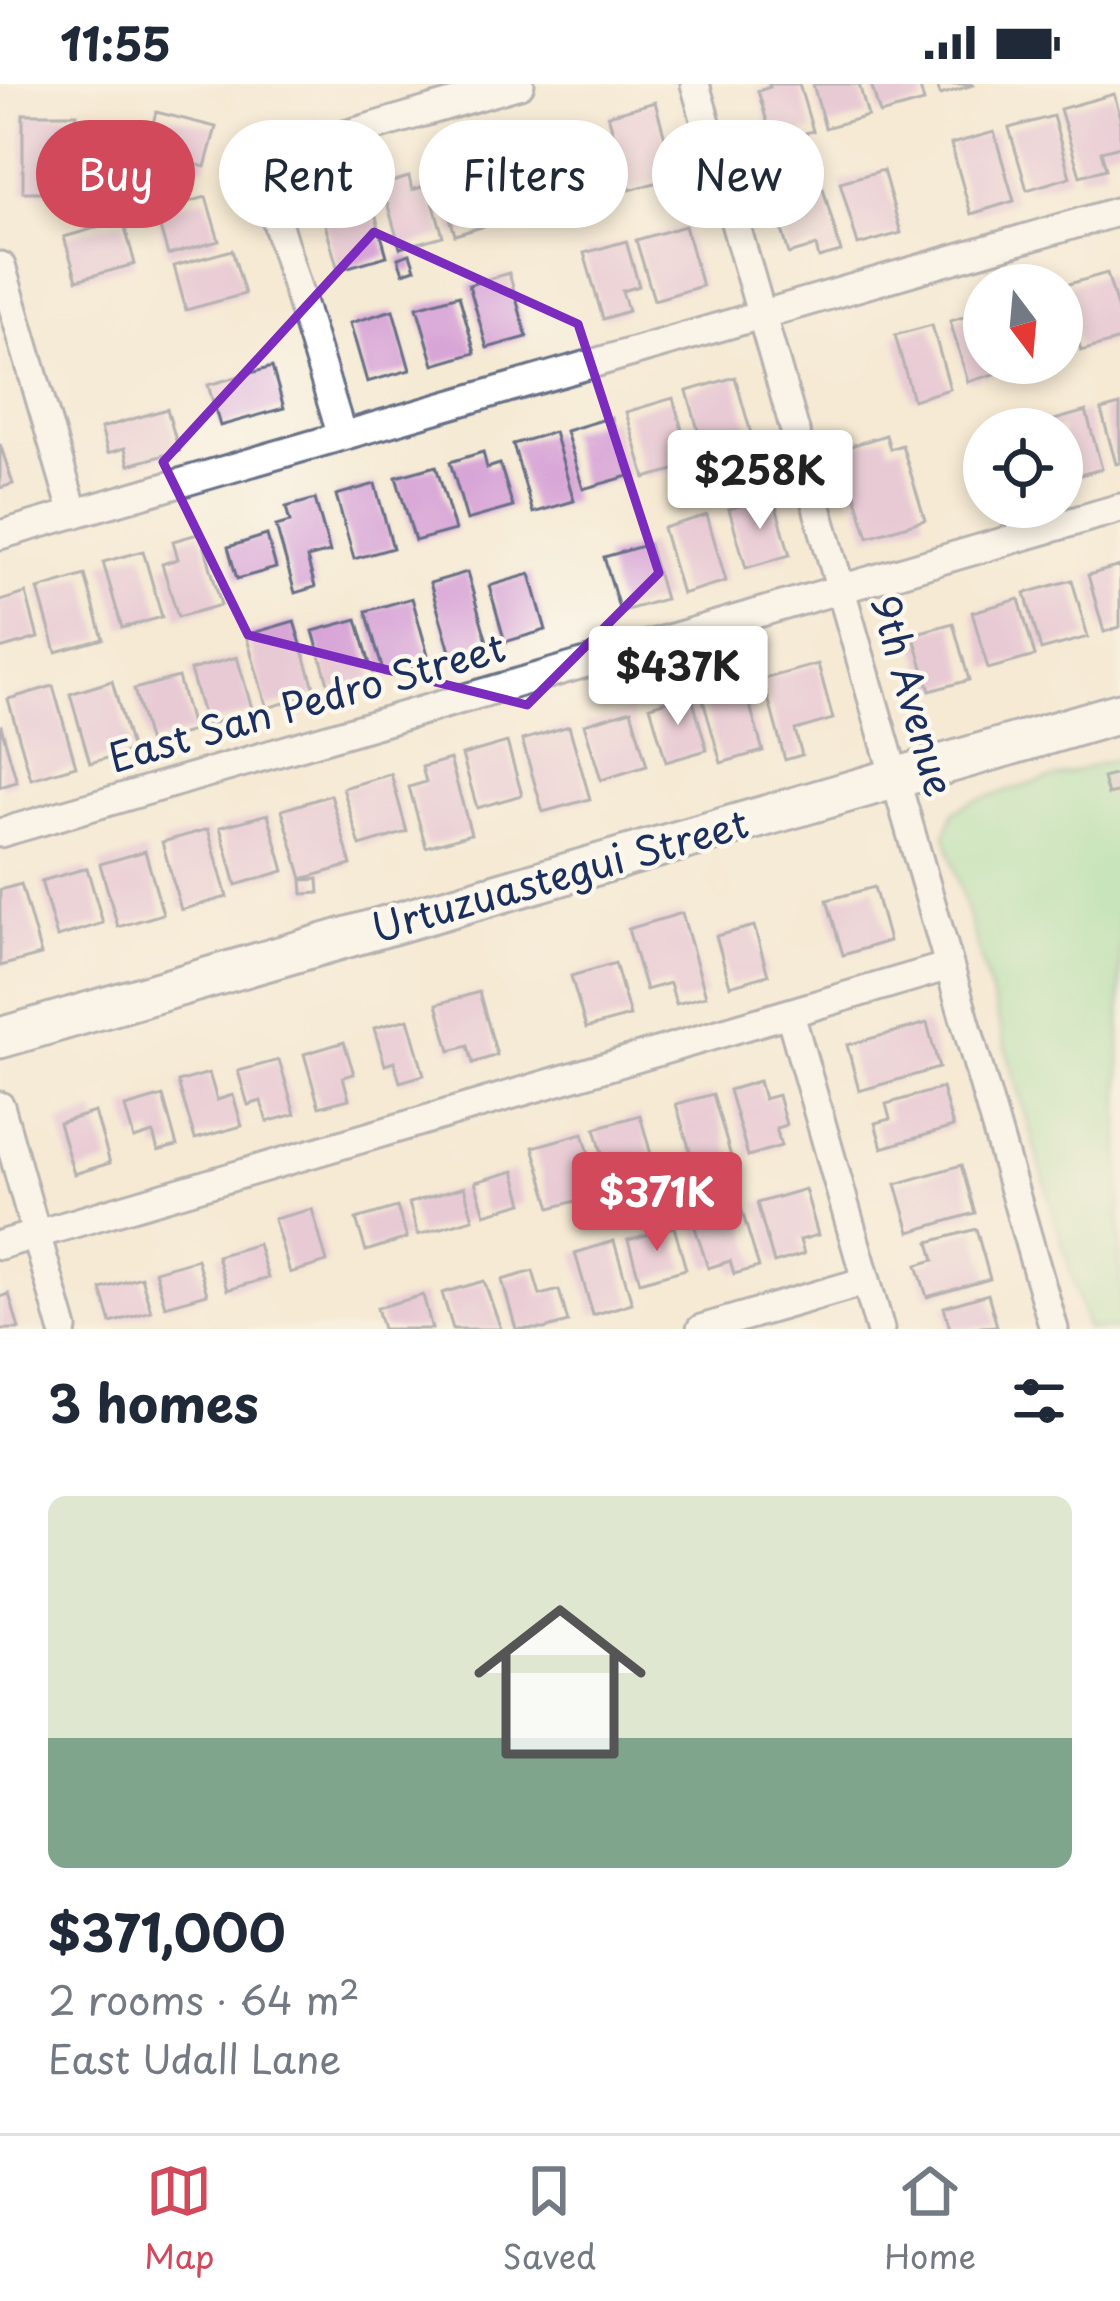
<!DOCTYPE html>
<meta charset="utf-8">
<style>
:root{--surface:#fff;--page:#f6f6f7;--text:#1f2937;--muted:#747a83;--line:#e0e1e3;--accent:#d1495b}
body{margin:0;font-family:"Playpen Sans",sans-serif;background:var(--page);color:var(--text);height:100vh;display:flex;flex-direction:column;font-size:45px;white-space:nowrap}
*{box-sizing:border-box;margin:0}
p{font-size:39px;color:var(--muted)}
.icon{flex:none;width:66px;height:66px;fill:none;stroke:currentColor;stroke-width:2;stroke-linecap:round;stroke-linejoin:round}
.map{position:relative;height:1245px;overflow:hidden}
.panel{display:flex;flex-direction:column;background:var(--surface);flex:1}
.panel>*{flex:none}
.banner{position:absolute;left:36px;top:36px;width:1050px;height:108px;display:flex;gap:24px}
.needle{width:78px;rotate:164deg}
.buttons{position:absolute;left:963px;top:180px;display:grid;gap:24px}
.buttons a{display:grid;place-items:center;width:120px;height:120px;border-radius:50%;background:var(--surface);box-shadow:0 6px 18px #0003;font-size:60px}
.price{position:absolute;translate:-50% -102px;padding:0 27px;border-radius:12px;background:#fff;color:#222;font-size:39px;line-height:78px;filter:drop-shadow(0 3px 6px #0008)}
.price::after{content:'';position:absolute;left:50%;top:72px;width:36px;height:27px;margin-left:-18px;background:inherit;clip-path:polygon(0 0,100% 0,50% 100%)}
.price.selected{background:var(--accent);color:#fff}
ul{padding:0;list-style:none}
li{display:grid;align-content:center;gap:24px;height:636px;padding:0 48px}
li+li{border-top:3px solid var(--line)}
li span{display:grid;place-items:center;height:372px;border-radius:18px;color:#555}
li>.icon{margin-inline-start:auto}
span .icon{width:216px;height:216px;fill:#fffc;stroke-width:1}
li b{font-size:51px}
h2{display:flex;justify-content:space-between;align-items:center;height:144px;padding:0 48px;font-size:51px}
.chip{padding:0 42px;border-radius:54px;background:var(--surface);box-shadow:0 6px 18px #0003;font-size:42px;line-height:108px}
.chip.selected{background:var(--accent);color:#fff}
.status{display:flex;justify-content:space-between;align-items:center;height:84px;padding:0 60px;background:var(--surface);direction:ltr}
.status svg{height:33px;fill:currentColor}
.menu{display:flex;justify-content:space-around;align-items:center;height:168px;border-top:3px solid var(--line);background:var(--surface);font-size:33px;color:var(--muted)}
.menu a{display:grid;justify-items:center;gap:6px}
.menu .selected{color:var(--accent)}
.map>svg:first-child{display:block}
.green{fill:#90de9b;stroke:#56867c;stroke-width:3}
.building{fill:#d8a5d7}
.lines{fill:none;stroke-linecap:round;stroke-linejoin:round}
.minor-casing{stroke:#677087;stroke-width:33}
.secondary-casing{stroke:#677087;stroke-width:45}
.minor{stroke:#fff;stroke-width:27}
.secondary{stroke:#fff;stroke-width:39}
.marked{fill:none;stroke:#7b2cbf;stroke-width:9;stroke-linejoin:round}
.labels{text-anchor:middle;stroke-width:9;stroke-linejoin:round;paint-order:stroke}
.street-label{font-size:39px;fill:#1b2f5e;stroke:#fbf7ec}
</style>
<div class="status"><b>11:55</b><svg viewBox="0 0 49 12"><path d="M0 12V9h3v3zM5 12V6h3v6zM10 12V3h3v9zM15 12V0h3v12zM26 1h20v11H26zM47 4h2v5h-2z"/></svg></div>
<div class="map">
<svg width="1120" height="1245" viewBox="0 0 1120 1245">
<rect width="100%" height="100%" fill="#fbf7ec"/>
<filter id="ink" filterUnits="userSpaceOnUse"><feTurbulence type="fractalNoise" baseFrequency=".00833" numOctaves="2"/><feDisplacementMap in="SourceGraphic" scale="24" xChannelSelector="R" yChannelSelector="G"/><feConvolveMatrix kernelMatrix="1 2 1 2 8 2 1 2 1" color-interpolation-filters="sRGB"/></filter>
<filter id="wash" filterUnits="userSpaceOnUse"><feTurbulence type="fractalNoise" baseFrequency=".004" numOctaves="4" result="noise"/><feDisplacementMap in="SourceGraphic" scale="48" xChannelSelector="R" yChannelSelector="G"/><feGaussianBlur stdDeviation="2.7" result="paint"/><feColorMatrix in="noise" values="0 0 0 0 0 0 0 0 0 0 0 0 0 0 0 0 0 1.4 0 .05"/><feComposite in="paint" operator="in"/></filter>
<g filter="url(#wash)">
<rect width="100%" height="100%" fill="#f5ead4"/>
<path class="green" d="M1120 674V1245H1087L945 751 954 727 973 717Z"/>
<g id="blocks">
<path class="building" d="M769 0H799L813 47 773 58 758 7 770 3Z
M813 0H859L868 32 825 44Z
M871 0H919L924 18 880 30Z
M937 0H972L973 1 940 11Z
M1114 10 1120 31V62L1101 67 1106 85 1080 92 1060 25Z
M655 18 676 93 630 106 608 31Z
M156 28 216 43 205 83 146 67Z
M23 30H77L76 49H85L84 91H46V108H23Z
M1053 32 1070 93 1027 106 1009 44Z
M594 39 616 115 569 128 547 53Z
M994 48 1014 117 971 130 951 60Z
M536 59 554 120 512 132 494 71Z
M462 77 466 91 483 86 498 138 455 151 436 85Z
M883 86 901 149 858 161 840 98Z
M409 93 412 106 428 101 443 152 400 164 382 101Z
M823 104 841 168 819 174 816 162 789 170 774 118Z
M368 105 387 172 338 186 319 119Z
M206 113 219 157 168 171 155 127Z
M123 136 135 180 77 196 64 153Z
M685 142 702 202 654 216 636 156Z
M626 157 639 202 622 207 628 227 603 235 584 169Z
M232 166 245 210 186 226 174 182Z
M410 170 415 185 403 189 398 174Z
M509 189 527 253 487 264 469 201Z
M1107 189 1120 233V256L1081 267 1062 202Z
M459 211 475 269 434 281 417 223Z
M393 226 410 286 367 298 350 239Z
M984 227V279H999L1001 288 968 298 950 237Z
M932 241 950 305 913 316 895 251Z
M1020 279H1052L1053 280 1023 289Z
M272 283 284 324 220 342 208 301Z
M735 293 754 360 706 374 687 307Z
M673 314 692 381 645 394 626 328Z
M1120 321V379L1116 380 1101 326Z
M167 325 179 367 129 381 125 364 108 369 101 344Z
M1086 327 1102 385 1062 396V345H1041L1040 340Z
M612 333 629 392 583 405 566 347Z
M554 348 574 417 533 429 513 360Z
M886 351 890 365 902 361 925 436 868 453 841 365Z
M0 360 13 400 0 404Z
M483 368 487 384 500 380 513 423 467 436 450 378Z
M436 382 455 446 415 457 396 393Z
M375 400 393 464 354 475 336 411Z
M773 412 790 471 746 484 729 425Z
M315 415 330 468 307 474 315 503 295 509 276 442 290 438 286 423Z
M707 431 726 497 682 510 663 444Z
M201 449 221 521 178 533 162 480 178 475 173 457Z
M267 451 276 484 237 495 228 463Z
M649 460 665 515 620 528 604 473Z
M143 467 162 533 122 544 103 478Z
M1120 482V543L1104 548 1088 491Z
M467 488 488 561 451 571 430 499Z
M530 490 546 546 505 558 489 502Z
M85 491 103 555 56 568 38 505Z
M1072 496 1088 553 1041 566 1025 509Z
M26 509 38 554 0 565V517Z
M412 514 430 578 384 591 366 527Z
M1019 515 1035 572 988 585 972 528Z
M357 535 374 594 330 606 313 547Z
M294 537 316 610 267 624 246 551Z
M953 539 969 596 930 607 913 550Z
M237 573 253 628 206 641 190 586Z
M818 580 833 635 795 646 802 671 785 676 763 595Z
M178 593 193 647 149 660 134 605Z
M742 594 763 667 721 679 700 606Z
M112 597 132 667 90 679 70 610Z
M53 602 76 682 31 695 8 615Z
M691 610 707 666 666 678 650 622Z
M631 626 647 682 601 696 584 640Z
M1 642 17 698 0 703V643Z
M569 642 590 715 543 728 522 656Z
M507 658 522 711 477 724 462 671Z
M450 675 471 750 426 763 409 703 426 698 422 683Z
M1120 689V708L1108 711 1103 694Z
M391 690 407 748 360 762 343 704Z
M331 711 351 781 302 795 282 726Z
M268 730 284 787 236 801 220 743Z
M208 745 227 813 181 826 162 758Z
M145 767 163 830 118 843 100 780Z
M87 784 103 839 57 853 41 797Z
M318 795 319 809 303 810 302 796Z
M21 800 41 871 0 882V806Z
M874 803 889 857 843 871 827 816Z
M682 829 706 912 676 920 670 899 646 906 628 845Z
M754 842 768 891 730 902 716 852Z
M615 879 630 932 586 944 571 892Z
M479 908 497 971 473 979 468 962 450 967 437 920Z
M408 935 424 991 400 998 394 978 385 981 374 944Z
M927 939 939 984 859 1007 847 961Z
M344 958 354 990 343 993 349 1015 319 1023 304 970Z
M279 976 295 1030 267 1038 261 1017 248 1021 238 987Z
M209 989 217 1016 233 1011 242 1042 195 1055 178 998Z
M759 997 764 1015 778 1011 786 1041 776 1044 781 1062 748 1072 729 1006Z
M942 1004 953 1043 882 1064 875 1039 890 1035 886 1020Z
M713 1010 732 1076 696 1087 676 1020Z
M163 1012 177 1062 158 1067 153 1049 134 1055 125 1023Z
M95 1028 110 1079 74 1090 59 1039Z
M640 1031 657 1092 612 1105 595 1044Z
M583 1049 600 1110 551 1124 533 1063Z
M961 1081 975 1129 910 1148 896 1100Z
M514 1087 523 1119 485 1130 475 1098Z
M464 1103 473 1135 418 1151 409 1119Z
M805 1105 818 1151 800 1156 804 1170 774 1179 757 1119Z
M738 1114 759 1183 734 1190 730 1177 708 1184 690 1128Z
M397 1123 407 1154 366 1167 356 1135Z
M312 1125 327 1178 290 1189 274 1135Z
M674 1143 686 1185 640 1198 628 1156Z
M976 1145 990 1195 927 1213 917 1181 934 1176 929 1158Z
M614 1157 632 1219 593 1231 575 1169Z
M258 1160 268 1194 227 1206 217 1172Z
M197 1175 207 1210 165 1222 155 1187Z
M533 1187 540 1211 559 1206 568 1238 544 1245H516L502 1196Z
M141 1193 151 1227 111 1239 101 1205Z
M484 1197 501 1245H453L442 1209Z
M9 1210 19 1245H0V1213Z
M988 1210 997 1242 950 1245 944 1223Z
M423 1211 432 1245H383L377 1224Z"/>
</g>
</g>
<g filter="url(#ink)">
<use href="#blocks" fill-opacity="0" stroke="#677087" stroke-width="3"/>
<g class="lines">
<defs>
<path id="minor" d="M695 0 1054 1245
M1 182 74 430
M342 352 270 115 277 82 307 62 520 0
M0 451 1120 127
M0 749 1120 424
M790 930 880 1245
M0 1022 63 1245
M0 1161 949 882
M701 1245 866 1197"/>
<path id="secondary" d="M0 954 1120 629"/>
</defs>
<use href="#minor" class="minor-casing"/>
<use href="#secondary" class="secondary-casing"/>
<use href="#minor" class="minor"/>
<use href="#secondary" class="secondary"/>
</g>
</g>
<path d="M0 0H1120V1245H0ZM374 148 578 240 659 489 527 621 248 551 163 378Z" fill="#f5ead4" fill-opacity=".55" fill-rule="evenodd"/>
<path class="marked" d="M374 148 578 240 659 489 527 621 248 551 163 378Z"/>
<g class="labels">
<g class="street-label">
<text transform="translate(912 612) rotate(74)" y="14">9th Avenue</text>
<text transform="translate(307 619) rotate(-16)" y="14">East San Pedro Street</text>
<text transform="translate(560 792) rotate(-16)" y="14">Urtuzuastegui Street</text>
</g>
</g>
</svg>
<div class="buttons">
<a><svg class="needle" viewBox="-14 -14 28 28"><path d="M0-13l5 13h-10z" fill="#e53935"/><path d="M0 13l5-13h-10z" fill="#747a83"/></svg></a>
<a><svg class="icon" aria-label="locate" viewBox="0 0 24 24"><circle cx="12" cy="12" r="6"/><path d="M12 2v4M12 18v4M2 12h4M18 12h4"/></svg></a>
</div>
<b class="price" style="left:760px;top:448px">$258K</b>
<b class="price" style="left:678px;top:644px">$437K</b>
<b class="price selected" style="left:657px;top:1170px">$371K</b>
<div class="banner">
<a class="chip selected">Buy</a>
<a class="chip">Rent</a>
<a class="chip">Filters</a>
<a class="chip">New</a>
</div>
</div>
<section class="panel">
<h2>3 homes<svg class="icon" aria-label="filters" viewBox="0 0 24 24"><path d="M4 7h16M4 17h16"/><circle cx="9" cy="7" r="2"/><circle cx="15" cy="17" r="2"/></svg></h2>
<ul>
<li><span style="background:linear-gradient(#dfe7d0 65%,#7fa58c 0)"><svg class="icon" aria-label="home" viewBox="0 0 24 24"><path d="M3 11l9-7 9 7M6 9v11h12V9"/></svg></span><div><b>$371,000</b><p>2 rooms · 64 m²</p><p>East Udall Lane</p></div></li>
</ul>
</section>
<nav class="menu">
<a class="selected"><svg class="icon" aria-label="map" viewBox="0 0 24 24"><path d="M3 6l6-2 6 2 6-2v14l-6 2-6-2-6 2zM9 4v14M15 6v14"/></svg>Map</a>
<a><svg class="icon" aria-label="saved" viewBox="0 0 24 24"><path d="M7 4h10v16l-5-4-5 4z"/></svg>Saved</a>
<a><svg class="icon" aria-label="home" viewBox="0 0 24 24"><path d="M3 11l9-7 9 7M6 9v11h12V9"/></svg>Home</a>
</nav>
